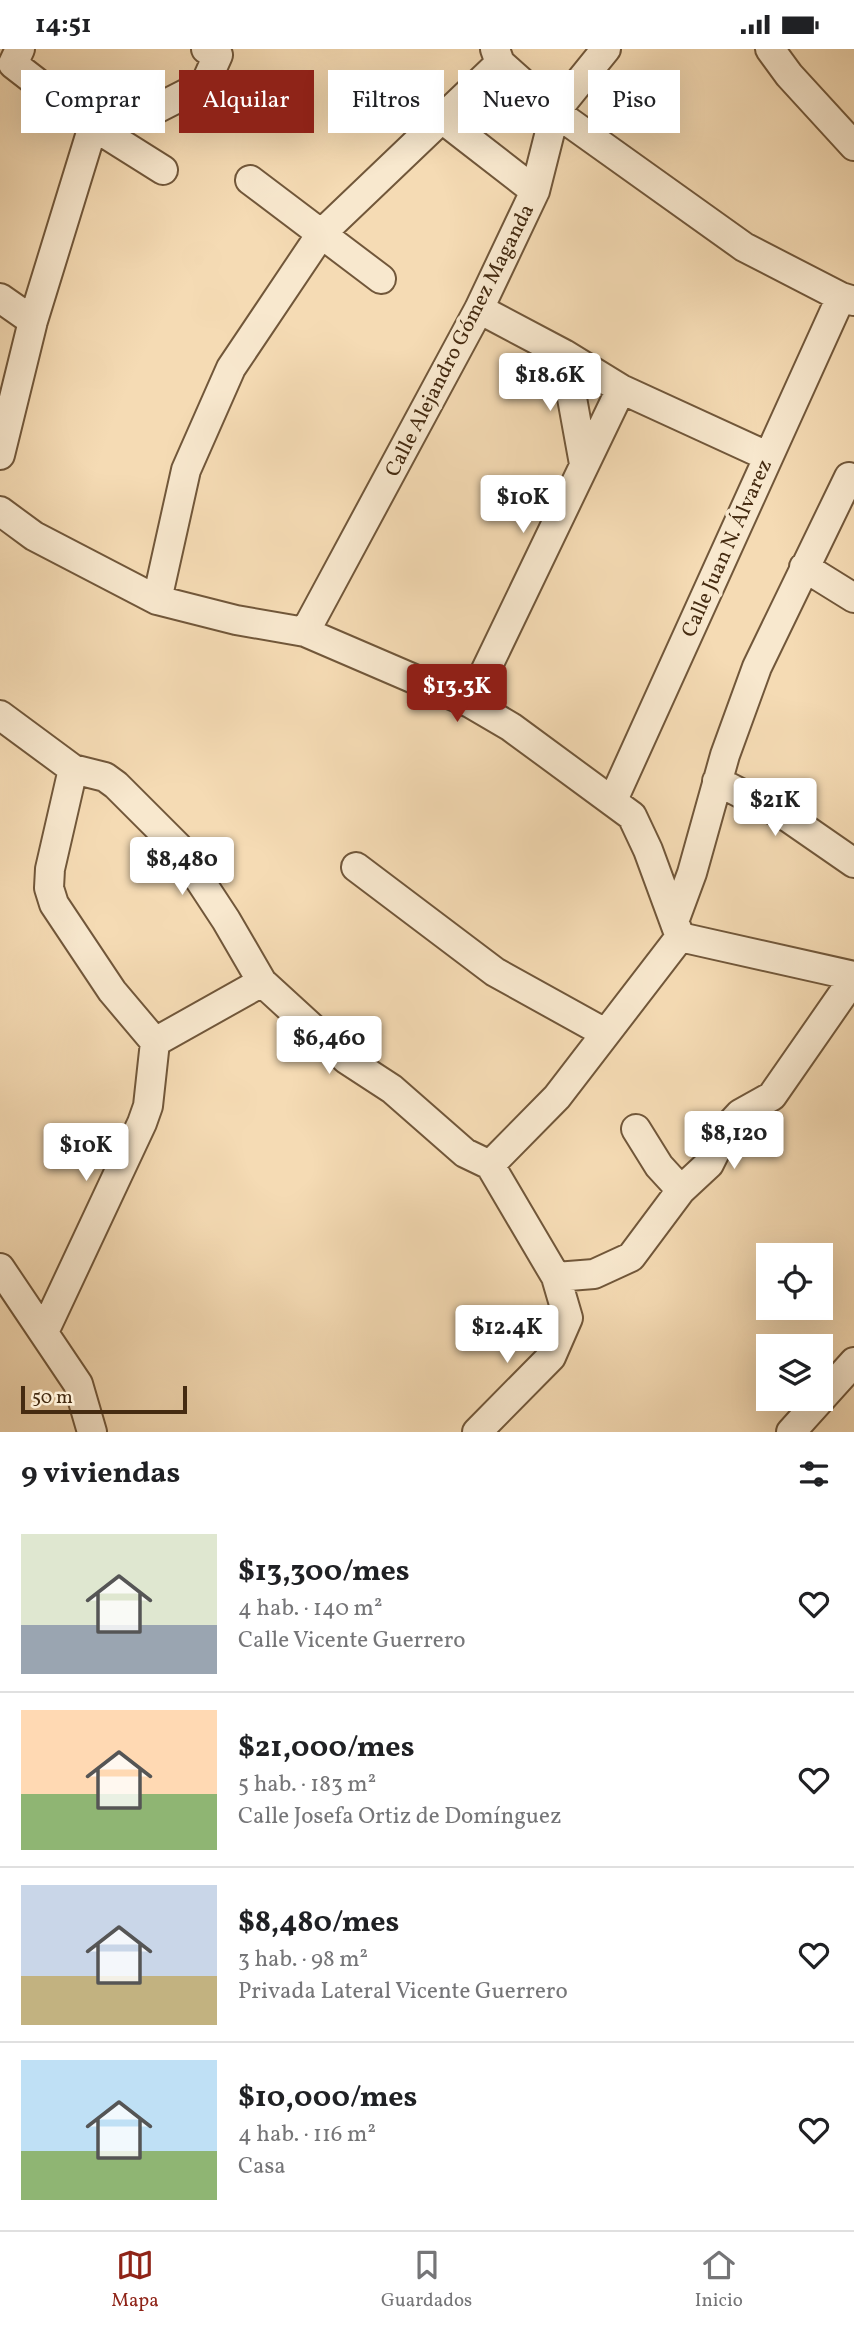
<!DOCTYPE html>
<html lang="es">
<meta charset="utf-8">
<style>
:root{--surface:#fff;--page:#f2f2f2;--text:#202124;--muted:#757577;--line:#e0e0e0;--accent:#8f2418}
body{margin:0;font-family:Vollkorn,serif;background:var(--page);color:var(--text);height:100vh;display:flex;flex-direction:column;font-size:26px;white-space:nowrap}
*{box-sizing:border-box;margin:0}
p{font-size:23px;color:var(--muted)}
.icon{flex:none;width:38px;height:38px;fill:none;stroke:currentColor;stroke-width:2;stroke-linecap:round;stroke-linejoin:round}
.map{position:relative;height:1383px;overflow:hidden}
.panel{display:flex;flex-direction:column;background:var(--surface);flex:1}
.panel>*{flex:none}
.hud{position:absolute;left:21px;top:21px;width:812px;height:63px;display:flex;gap:14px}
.fabs{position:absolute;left:756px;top:1194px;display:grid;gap:14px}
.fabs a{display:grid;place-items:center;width:77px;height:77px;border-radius:0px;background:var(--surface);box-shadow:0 7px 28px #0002;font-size:35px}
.scale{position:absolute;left:21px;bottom:18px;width:166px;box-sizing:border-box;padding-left:7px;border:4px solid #452b11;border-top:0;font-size:19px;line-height:24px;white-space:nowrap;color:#452b11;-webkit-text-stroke:5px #f8e8ce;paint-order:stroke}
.price{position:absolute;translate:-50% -60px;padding:0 16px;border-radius:7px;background:#fff;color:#222;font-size:23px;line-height:46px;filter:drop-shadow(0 2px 4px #0008)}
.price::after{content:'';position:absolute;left:50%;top:42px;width:21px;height:16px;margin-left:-10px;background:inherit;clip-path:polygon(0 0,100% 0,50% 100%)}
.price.current{background:var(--accent);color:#fff}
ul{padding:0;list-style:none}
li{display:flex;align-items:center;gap:21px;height:175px;padding:0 21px}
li+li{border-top:2px solid var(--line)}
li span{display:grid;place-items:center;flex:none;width:196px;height:140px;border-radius:0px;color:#555}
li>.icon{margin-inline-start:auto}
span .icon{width:84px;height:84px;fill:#fffc;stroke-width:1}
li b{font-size:30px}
h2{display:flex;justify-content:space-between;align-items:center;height:84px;padding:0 21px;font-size:30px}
.pill{padding:0 24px;border-radius:0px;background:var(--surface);box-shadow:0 7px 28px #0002;font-size:24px;line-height:63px}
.pill.current{background:var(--accent);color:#fff}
.status{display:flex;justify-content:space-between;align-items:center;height:49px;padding:0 35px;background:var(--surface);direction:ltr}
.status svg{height:19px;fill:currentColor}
.dock{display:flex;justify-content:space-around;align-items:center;height:98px;border-top:2px solid var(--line);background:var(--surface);font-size:19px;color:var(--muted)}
.dock a{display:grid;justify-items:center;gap:4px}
.dock .current{color:var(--accent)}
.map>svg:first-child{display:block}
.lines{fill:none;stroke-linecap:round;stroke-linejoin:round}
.minor-casing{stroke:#71573a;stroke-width:32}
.minor{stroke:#f8e8ce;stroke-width:28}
.labels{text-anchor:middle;stroke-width:7;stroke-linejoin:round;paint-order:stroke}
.street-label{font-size:21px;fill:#452b11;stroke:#f8e8ce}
</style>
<div class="status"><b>14:51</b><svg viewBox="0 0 49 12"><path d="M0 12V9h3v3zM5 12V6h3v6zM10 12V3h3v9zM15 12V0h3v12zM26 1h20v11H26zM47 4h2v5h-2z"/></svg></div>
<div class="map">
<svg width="854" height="1383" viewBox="0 0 854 1383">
<rect width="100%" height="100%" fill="#f5dbb4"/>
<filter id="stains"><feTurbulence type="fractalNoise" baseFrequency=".00286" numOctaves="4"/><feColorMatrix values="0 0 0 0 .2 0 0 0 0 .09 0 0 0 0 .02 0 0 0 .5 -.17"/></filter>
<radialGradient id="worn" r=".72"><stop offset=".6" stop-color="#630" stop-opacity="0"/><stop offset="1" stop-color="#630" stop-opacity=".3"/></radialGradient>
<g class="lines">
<defs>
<path id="minor" d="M20 0 13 15 93 77 163 121
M495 0 500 14 555 63 744 198 841 248 854 252
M770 0 789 26 854 97
M441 69 535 142
M250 131 381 230
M0 249 33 272
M479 260 564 305 621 340 767 407
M564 305 584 415
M0 406 33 272 93 77 156 60 205 35 218 6 206 0
M0 462 34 487 157 551 236 571 305 583 470 654 511 678 632 767 648 801 680 888 854 927
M804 518 854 549
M157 551 186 421 231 319 321 185 500 14
M305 583 479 260 535 142 555 63 606 0
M470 654 621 340
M0 666 73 720 105 728 116 736 178 798 226 871 262 933 346 1010 392 1040 465 1104 490 1116 556 1228 568 1269 551 1308 477 1383
M717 732 789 769 854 814
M613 751 841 248
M356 818 495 923 605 984
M675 870 692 824 725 706 757 618 849 428
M155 993 262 933
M636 1080 659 1117 681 1141
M490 1116 557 1048 680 888
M0 1219 78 1335 92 1383
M556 1228 594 1225 631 1208 681 1141 709 1115 727 1079 740 1065 772 1047 854 929
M44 1283 142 1074 148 1057 155 993 112 942 54 855 49 839 50 820 73 720
M791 1383 854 1313"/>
</defs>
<use href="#minor" class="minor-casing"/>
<use href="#minor" class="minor"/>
</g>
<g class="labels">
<g class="street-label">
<text transform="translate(459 291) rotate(-63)" y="7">Calle Alejandro Gómez Maganda</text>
<text transform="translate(726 499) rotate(-66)" y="7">Calle Juan N. Álvarez</text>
</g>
</g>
<rect width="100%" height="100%" filter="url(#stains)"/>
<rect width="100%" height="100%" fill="url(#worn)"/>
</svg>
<div class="fabs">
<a><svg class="icon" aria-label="locate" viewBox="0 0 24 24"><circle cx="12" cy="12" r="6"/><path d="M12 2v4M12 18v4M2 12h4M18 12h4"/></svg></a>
<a><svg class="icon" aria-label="layers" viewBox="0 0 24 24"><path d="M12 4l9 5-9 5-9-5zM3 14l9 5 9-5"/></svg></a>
</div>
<div class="scale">50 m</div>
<b class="price" style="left:550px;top:364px">$18.6K</b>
<b class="price" style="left:523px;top:486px">$10K</b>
<b class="price current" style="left:457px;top:675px">$13.3K</b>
<b class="price" style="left:775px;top:789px">$21K</b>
<b class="price" style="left:182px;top:848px">$8,480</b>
<b class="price" style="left:329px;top:1027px">$6,460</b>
<b class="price" style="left:734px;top:1122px">$8,120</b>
<b class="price" style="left:86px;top:1134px">$10K</b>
<b class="price" style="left:507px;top:1316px">$12.4K</b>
<div class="hud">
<a class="pill">Comprar</a>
<a class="pill current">Alquilar</a>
<a class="pill">Filtros</a>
<a class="pill">Nuevo</a>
<a class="pill">Piso</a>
</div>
</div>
<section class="panel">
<h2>9 viviendas<svg class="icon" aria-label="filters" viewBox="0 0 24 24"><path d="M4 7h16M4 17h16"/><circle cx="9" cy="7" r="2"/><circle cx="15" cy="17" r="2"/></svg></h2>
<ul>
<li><span style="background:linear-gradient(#dfe7d0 65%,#9aa5b1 0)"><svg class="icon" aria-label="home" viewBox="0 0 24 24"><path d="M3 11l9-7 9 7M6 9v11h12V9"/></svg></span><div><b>$13,300/mes</b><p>4 hab. · 140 m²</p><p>Calle Vicente Guerrero</p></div><svg class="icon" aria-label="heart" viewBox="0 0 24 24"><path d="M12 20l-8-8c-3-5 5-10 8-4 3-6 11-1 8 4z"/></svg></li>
<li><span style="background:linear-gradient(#ffd9b3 60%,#8fb573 0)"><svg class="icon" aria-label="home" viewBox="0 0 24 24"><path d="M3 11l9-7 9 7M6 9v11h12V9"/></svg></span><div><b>$21,000/mes</b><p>5 hab. · 183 m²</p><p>Calle Josefa Ortiz de Domínguez</p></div><svg class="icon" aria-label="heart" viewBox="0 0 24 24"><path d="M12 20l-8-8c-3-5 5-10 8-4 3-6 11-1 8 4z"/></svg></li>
<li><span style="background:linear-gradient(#c9d6e8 65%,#c2b280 0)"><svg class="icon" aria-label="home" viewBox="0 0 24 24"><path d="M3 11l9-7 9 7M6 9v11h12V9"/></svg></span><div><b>$8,480/mes</b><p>3 hab. · 98 m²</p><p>Privada Lateral Vicente Guerrero</p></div><svg class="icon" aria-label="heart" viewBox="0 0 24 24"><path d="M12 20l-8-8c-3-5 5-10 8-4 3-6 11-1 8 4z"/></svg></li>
<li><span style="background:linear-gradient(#bfe0f5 65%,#8fb573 0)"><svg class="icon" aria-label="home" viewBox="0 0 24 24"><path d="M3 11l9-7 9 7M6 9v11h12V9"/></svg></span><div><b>$10,000/mes</b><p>4 hab. · 116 m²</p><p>Casa</p></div><svg class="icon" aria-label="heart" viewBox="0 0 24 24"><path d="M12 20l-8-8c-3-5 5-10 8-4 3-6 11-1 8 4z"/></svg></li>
</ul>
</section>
<nav class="dock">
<a class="current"><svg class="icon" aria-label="map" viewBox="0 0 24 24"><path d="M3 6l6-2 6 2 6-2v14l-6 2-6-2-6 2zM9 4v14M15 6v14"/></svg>Mapa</a>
<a><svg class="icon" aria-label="saved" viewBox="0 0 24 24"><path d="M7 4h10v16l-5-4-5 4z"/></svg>Guardados</a>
<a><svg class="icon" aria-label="home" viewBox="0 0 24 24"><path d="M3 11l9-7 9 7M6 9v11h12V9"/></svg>Inicio</a>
</nav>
